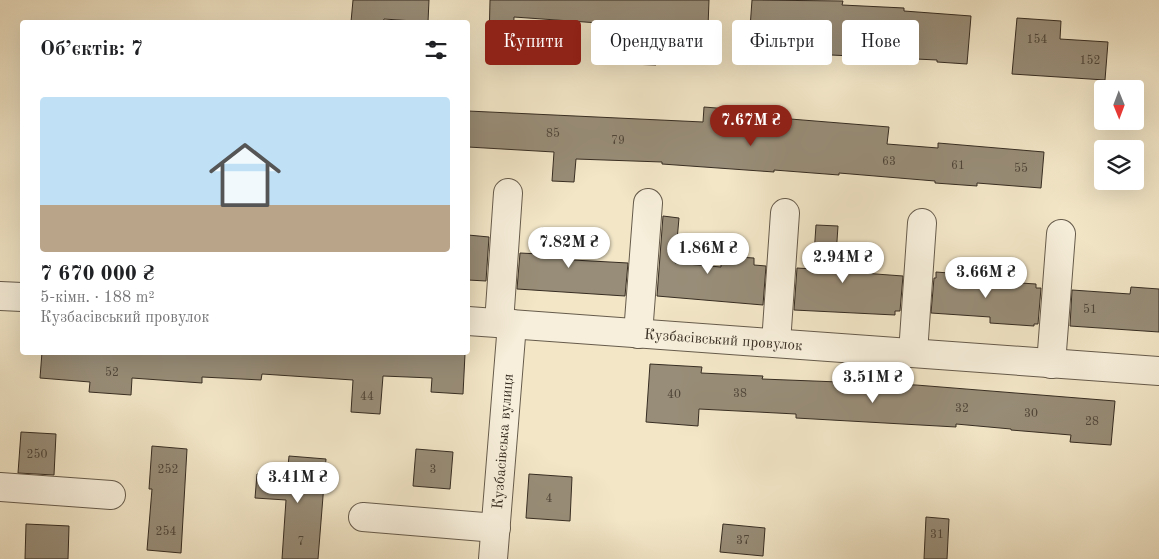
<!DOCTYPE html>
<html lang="uk">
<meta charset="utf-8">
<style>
:root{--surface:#fff;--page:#f2f2f2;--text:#202124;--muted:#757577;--line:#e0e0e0;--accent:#8f2418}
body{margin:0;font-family:"Old Standard TT",serif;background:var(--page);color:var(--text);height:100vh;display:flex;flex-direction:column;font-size:19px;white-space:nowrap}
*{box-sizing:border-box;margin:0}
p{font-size:16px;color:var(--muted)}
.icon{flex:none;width:28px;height:28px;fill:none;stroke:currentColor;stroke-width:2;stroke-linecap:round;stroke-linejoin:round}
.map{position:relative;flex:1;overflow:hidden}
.panel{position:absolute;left:20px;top:20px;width:450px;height:335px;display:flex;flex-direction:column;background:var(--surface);border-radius:5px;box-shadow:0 5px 20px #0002}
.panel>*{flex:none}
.top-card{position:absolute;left:485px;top:20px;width:475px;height:45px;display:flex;gap:10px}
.needle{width:32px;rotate:179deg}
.tools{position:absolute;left:1094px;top:80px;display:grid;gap:10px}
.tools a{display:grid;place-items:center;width:50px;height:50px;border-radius:5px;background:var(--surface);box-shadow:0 5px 20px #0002;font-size:25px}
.price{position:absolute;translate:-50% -42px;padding:0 11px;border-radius:18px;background:#fff;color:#222;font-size:16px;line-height:32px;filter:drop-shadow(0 1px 2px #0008)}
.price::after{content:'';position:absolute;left:50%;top:30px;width:15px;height:11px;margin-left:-8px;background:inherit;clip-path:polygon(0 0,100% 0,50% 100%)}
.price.on{background:var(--accent);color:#fff}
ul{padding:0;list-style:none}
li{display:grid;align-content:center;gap:10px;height:265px;padding:0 20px}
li+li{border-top:1px solid var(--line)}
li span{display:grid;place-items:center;height:155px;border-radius:5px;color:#555}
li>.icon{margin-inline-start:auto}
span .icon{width:90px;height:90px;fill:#fffc;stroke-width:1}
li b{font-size:21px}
h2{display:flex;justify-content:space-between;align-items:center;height:60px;padding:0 20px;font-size:21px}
.chip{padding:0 18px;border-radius:5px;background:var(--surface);box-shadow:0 5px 20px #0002;font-size:18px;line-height:45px}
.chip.on{background:var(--accent);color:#fff}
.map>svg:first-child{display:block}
.building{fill:#988d78;stroke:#372d22}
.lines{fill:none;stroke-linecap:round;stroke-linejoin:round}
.minor-casing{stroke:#665b4b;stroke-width:30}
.minor{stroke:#f7efdb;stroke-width:28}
.labels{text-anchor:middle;stroke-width:4.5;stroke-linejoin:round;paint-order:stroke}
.number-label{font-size:12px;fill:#4f4538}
.street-label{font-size:15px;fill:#372d22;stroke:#f7efdb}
</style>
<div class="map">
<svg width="1159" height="559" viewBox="0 0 1159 559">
<rect width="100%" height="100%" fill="#f2e6c7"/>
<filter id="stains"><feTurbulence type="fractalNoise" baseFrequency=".004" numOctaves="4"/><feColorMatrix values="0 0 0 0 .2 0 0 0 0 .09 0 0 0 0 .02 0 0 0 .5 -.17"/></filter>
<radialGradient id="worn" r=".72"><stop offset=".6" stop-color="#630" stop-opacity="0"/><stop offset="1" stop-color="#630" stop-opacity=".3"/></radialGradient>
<path class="building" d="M353 0H429L428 22 384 19 383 22H351Z
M490 0H709L708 27 659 25 656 65 629 64 632 29 599 27V23L514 17 513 44 489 43Z
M752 0 843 1 842 5 904 8V11L971 16 967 64 937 62V60L810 54 812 32 750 28Z
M1017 18 1061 21 1060 39 1108 42 1105 80 1012 74Z
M704 107 778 113V118L889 127 887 144 938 148V143L1044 152 1041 188 977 183V186L935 183V181L839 173V175L774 170V172L662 164V162L576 159 574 182 552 181 554 152 468 147V111L703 122Z
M663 216 679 218 675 263 721 267V256L754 258V265L766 266 763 305 657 296Z
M816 225 838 226 835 271 903 276 900 311H895V315L794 310 797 268 813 269Z
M542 228 574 230 573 260 628 263 625 296 517 289 520 253 540 254Z
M468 235 489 237 486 281 468 280Z
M936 272 974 275V280L1036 284V288H1041L1038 324H1034V326L990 323V317L931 313 934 278H936Z
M1131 287 1159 289V332L1070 326 1072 290 1130 294Z
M42 352H445L465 354 463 394 431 392 432 378 383 376 380 414 351 412 353 380 262 374 261 380 202 377V383L132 378 131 395 89 392 90 382 40 378Z
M650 364 702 367 701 373 763 376 762 379 916 385 1115 401 1111 445 1070 442 1071 435 1011 430V429L956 424V427L796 418V414L699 409 698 426 646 422Z
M21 432 56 434 54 475 18 473Z
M152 446 187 449 181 553 147 550 152 489H149Z
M416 449 453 452 450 489 413 486Z
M289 456 326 459 318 559H282L286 500 255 498 257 474 287 476Z
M529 474 572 477 570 521 526 518Z
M926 517 949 519 947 559H924Z
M26 524 69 526 68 559H25Z
M723 524 765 528 763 556 720 552Z"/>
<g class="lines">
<defs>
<g id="minor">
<path d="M0 296 22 297"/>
<path id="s1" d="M468 321 1159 371"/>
<path d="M499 323 508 193"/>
<path d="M638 334 648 203"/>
<path d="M776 343 785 213"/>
<path d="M913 353 922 223"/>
<path d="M1051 364 1061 234"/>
<path d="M0 487 111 495"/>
<path d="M363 517 496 528"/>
<path id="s2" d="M493 559 512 324"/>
</g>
</defs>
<use href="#minor" class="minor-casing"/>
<use href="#minor" class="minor"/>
</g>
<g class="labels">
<g class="number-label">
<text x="1037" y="43">154</text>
<text x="1090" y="64">152</text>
<text x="553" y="137">85</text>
<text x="618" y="144">79</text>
<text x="889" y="165">63</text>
<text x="958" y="169">61</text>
<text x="1021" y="172">55</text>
<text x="1090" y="313">51</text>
<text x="112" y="376">52</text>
<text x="740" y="397">38</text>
<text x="674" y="398">40</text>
<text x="367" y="400">44</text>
<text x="962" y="412">32</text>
<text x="1031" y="417">30</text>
<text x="1092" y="425">28</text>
<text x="37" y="458">250</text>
<text x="168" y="473">252</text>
<text x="433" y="473">3</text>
<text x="549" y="502">4</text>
<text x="166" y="535">254</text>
<text x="937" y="538">31</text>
<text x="743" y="544">37</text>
<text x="301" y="545">7</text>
</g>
<g class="street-label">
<text dy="5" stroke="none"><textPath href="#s1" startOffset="256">Кузбасівський провулок</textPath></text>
<text dy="5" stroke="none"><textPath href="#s2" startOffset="118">Кузбасівська вулиця</textPath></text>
</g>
</g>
<rect width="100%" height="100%" filter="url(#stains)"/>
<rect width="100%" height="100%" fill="url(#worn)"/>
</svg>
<div class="tools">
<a><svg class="needle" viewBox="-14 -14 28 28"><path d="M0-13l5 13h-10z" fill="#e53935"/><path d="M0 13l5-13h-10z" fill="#757577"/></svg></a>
<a><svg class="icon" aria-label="layers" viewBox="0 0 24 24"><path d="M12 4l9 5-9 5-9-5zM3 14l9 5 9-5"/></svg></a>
</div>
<b class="price on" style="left:751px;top:147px">7.67M ₴</b>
<b class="price" style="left:569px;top:269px">7.82M ₴</b>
<b class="price" style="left:708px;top:275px">1.86M ₴</b>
<b class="price" style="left:843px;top:284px">2.94M ₴</b>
<b class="price" style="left:986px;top:299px">3.66M ₴</b>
<b class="price" style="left:873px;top:404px">3.51M ₴</b>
<b class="price" style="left:298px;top:504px">3.41M ₴</b>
<div class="top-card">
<a class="chip on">Купити</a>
<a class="chip">Орендувати</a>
<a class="chip">Фільтри</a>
<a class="chip">Нове</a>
</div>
<section class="panel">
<h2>Об’єктів: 7<svg class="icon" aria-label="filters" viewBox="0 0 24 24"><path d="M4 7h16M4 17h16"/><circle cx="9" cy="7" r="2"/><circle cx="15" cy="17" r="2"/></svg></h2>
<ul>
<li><span style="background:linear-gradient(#bfe0f5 70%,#b9a48a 0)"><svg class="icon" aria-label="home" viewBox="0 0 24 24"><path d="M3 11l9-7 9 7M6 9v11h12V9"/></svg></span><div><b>7 670 000 ₴</b><p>5-кімн. · 188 m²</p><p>Кузбасівський провулок</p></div></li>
</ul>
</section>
</div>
